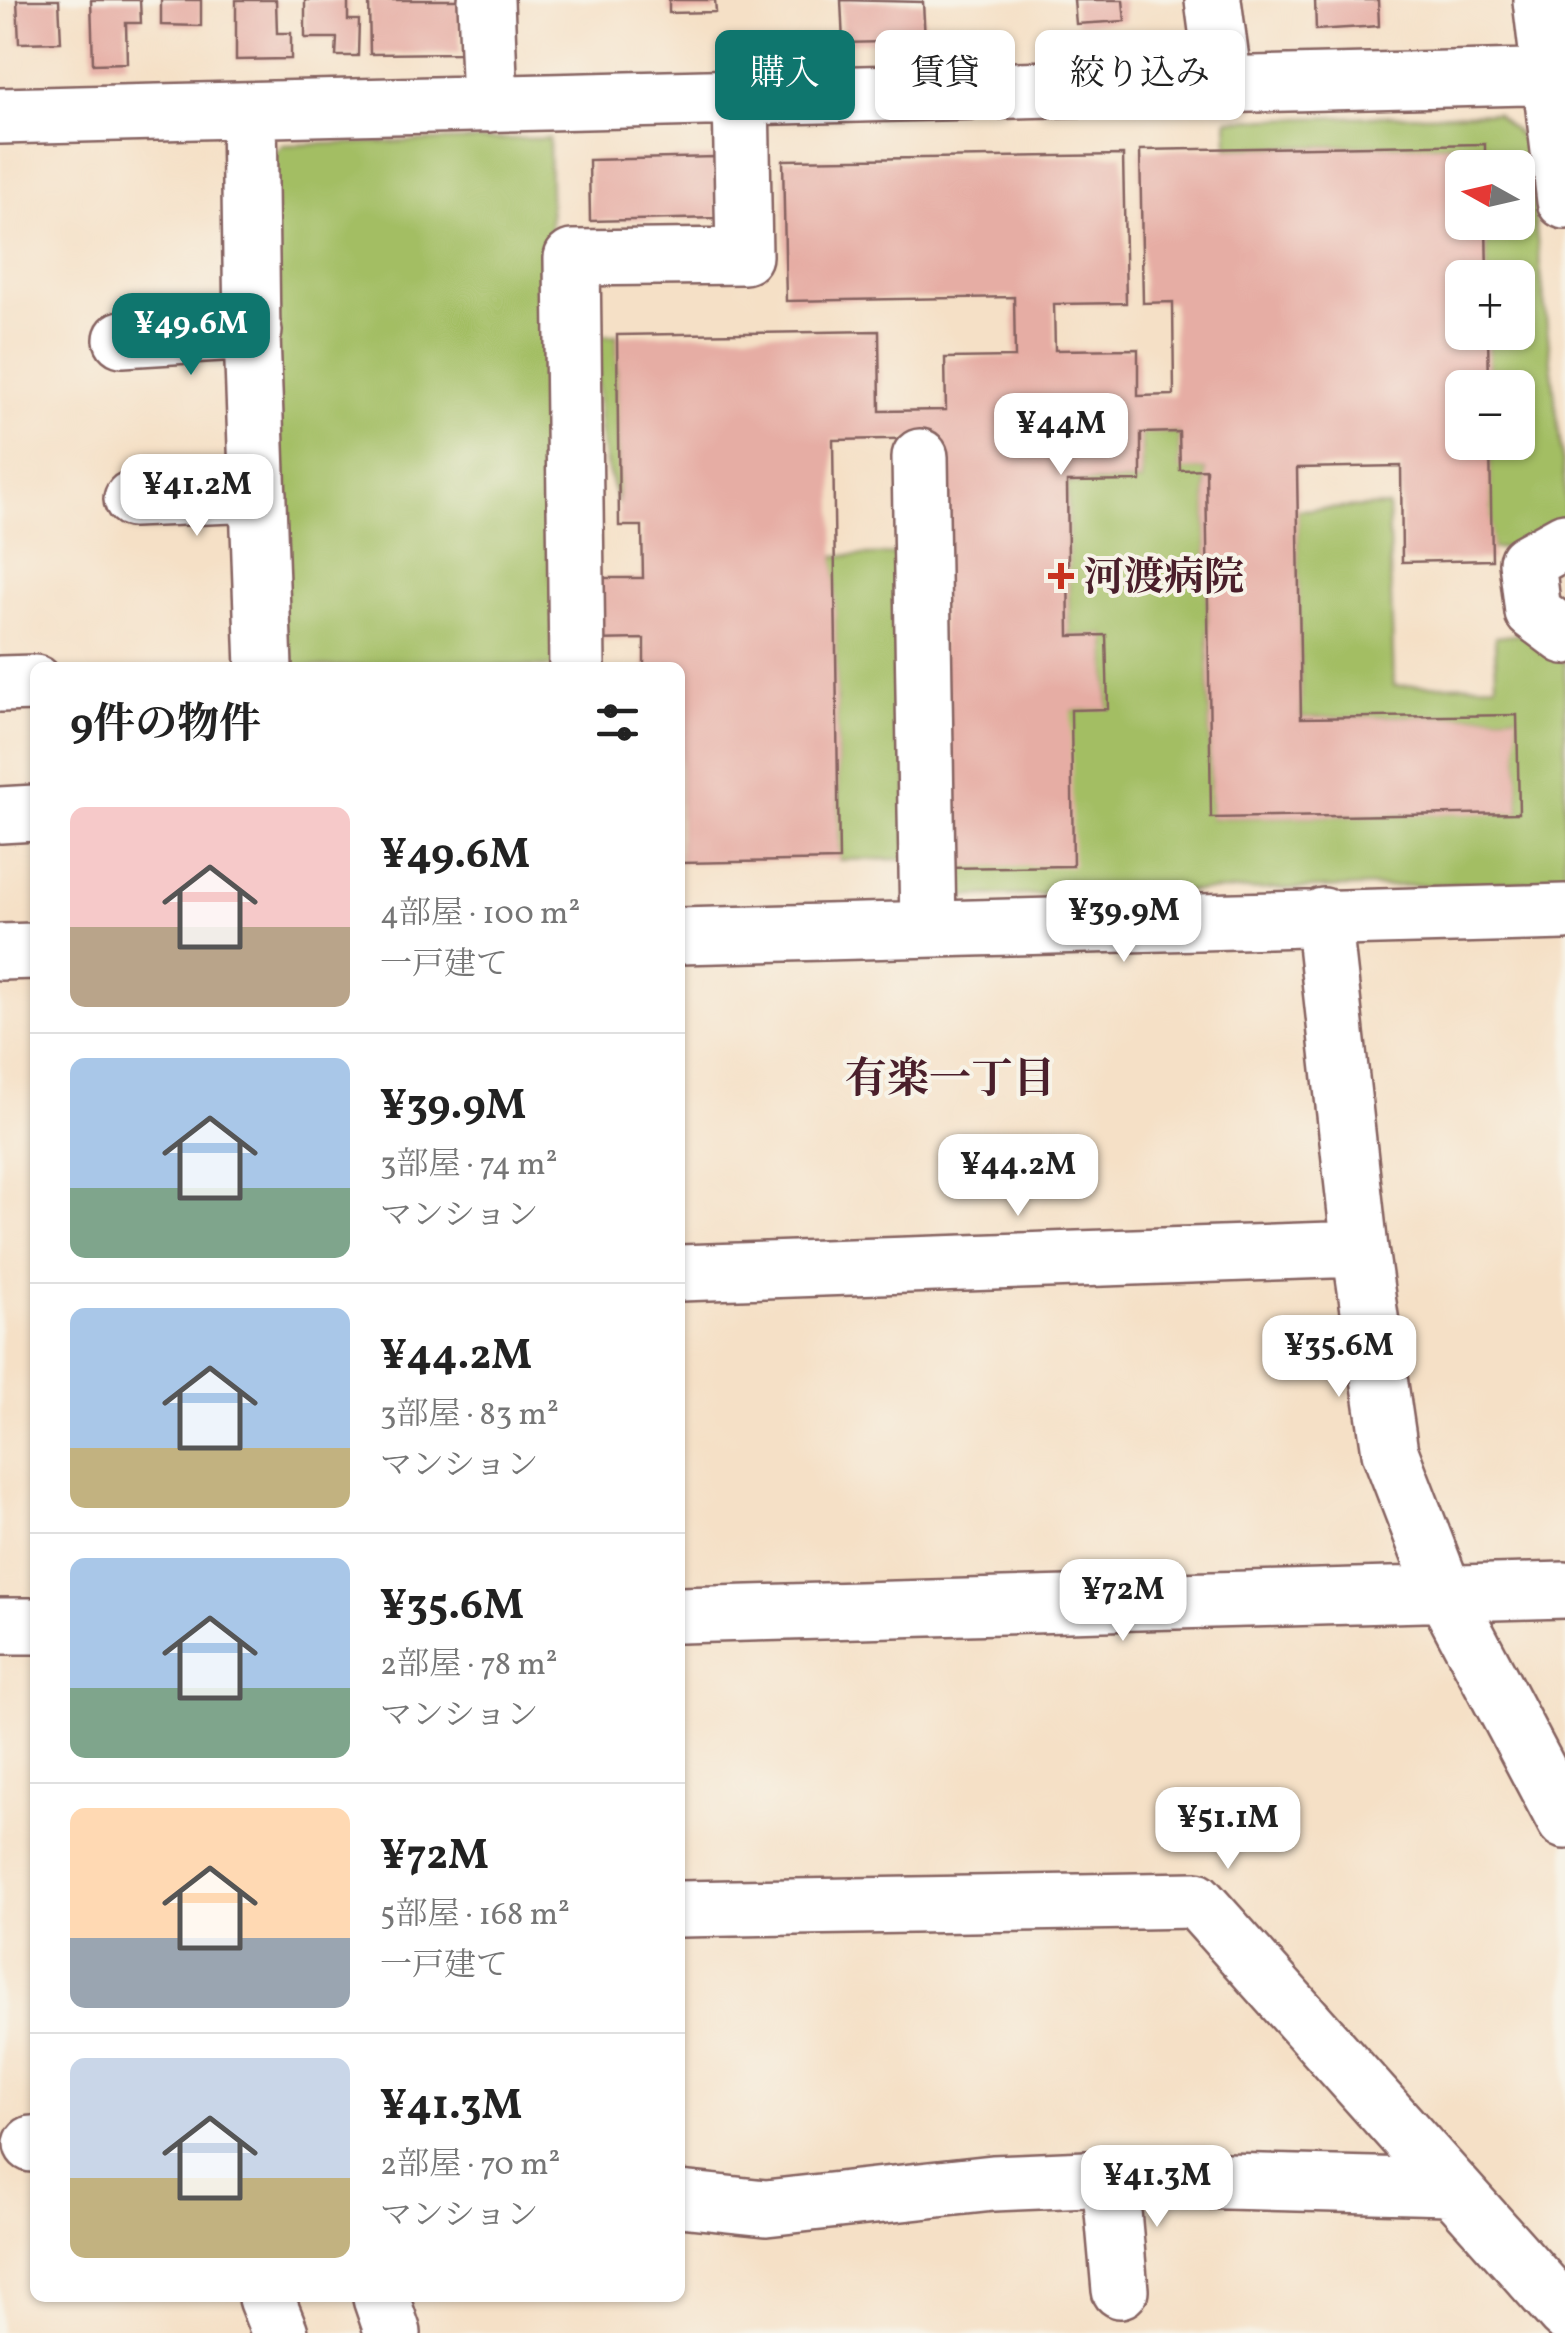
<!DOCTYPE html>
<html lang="ja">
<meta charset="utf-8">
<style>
:root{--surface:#fff;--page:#f2f2f2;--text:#222;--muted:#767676;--line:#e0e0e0;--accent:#0f766e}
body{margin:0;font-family:Vollkorn,"Noto Serif JP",serif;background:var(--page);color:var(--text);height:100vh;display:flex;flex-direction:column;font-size:38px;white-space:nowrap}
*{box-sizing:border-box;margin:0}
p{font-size:32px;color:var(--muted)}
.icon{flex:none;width:55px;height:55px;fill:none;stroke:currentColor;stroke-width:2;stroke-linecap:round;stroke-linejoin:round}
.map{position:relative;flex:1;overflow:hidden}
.sheet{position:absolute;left:30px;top:662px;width:655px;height:1640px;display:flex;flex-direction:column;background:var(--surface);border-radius:15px;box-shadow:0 2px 8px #0004}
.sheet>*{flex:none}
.banner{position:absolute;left:715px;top:30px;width:700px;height:90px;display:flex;gap:20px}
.needle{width:65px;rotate:278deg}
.controls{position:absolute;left:1445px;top:150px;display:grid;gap:20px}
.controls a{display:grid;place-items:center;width:90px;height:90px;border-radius:15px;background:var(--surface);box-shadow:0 2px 8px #0004;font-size:50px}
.price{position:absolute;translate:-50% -85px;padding:0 22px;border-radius:20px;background:#fff;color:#222;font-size:32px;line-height:65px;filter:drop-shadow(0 2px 5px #0008)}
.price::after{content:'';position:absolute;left:50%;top:60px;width:30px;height:22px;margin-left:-15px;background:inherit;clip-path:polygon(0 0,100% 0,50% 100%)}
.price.on{background:var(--accent);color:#fff}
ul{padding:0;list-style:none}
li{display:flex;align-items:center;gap:30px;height:250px;padding:0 40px}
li+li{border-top:2px solid var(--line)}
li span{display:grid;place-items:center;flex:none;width:280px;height:200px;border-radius:15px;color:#555}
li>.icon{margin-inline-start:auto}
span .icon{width:120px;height:120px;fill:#fffc;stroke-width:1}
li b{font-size:42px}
h2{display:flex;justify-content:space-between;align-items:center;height:120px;padding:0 40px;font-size:42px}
.tag{padding:0 35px;border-radius:15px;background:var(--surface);box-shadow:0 2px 8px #0004;font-size:35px;line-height:90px}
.tag.on{background:var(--accent);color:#fff}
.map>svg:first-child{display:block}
.green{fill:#a3be64;stroke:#766e48;stroke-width:2.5}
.building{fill:#e6ada4}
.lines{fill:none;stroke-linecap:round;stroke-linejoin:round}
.minor-casing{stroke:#866361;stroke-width:60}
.minor{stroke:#fff;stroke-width:55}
.poi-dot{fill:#c8321e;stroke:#f7f3e8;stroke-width:4}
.labels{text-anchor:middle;stroke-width:8;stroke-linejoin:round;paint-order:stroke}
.poi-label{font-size:40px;font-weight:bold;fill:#4a1f2b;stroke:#f7f3e8;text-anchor:start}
.neighbourhood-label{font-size:42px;font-weight:bold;fill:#4a1f2b;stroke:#f7f3e8}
</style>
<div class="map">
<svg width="1565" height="2333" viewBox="0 0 1565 2333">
<rect width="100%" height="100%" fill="#f7f3e8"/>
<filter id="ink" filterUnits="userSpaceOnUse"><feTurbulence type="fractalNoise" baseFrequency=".01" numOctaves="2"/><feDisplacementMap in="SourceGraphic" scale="20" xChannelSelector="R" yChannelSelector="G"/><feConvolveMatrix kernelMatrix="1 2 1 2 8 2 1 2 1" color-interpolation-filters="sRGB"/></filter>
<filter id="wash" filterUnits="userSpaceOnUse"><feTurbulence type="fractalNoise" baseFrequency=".0048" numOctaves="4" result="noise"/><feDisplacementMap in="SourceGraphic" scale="40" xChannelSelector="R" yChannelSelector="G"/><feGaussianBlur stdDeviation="2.25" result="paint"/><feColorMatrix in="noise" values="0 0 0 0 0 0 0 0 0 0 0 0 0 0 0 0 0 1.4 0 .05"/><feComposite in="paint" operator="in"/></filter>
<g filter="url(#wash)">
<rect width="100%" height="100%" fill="#f5e0c6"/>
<path class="green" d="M1496 113 1526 142 1565 485V521L1509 548 1491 549 1490 443 1518 442V388L1489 387 1488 333 1518 332V278L1487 277 1486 223 1518 222V168L1485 167 1484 144 1228 148 1227 120Z
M549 138 559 667H280L267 162 283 145Z
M617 335 619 505C596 445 597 399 597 336Z
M1179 432 1180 469H1206L1211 818 1519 812 1516 715 1301 718 1297 510 1388 506 1394 686 1496 684 1495 637 1522 634 1565 663V882L945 897V868L1071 710 1108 708 1106 635 1069 636 1067 483 1141 481V433Z
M904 554 909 859 839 860 834 556Z"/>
<g id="blocks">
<path class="building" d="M17 0H59L61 42 19 43Z
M91 0H140L141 23H126L127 63 93 64Z
M161 0H201V26L161 25Z
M236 0H276L277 33H291V59L236 60Z
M305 0H348V20H359L358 56H336L337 38H305Z
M369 0H459L460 53 370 54Z
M669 0H715L716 12 669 13Z
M841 0 923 2 925 41 843 43Z
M1074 0H1123L1125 21 1076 24Z
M1315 0H1378L1379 26 1316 30Z
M1485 144V168H1462V222H1486L1487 278H1462V332H1488L1489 388H1462V442H1490L1492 560 1402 562 1401 466 1297 468 1301 718 1517 715 1519 813 1211 818 1206 469 1180 470 1179 432 1141 433V481L1067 482 1069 636 1106 635 1108 709 1071 710 1073 866 945 868 939 438 833 440 839 860 680 863V668H644V639L591 640V578H643L642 526H619L617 335 879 331 880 411 946 410 945 358 1015 357 1014 297 786 301 783 160 1123 155 1126 303 1054 304 1055 350 1138 349V396L1174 395 1173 302 1143 303 1140 150Z
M715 157 717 218 590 221 589 160Z"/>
</g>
</g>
<g filter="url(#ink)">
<use href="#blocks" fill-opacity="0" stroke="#866361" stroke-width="2.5"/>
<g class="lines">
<defs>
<path id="minor" d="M486 0 490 104
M1213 0 1224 83
M1541 0 1565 201
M249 110 252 335 264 668
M0 116 1565 76
M122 339 254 331
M920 457 928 928
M132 499 258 494
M1565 541 1527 562 1533 612 1565 636
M577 668 572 258 744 256 741 96
M0 684 35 683
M0 815 35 813
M1323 916 1360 1249 1390 1452 1444 1592 1565 1821
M680 936 1565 912
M0 952 35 951
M680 1273 1360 1249
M680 1615 1565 1590
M0 1626H35
M680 1909 1196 1900 1565 2313
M32 2144H35
M1110 2178 1120 2290
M680 2199 766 2208 993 2183 1110 2178 1449 2187
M266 2298 280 2333
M381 2298 393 2333"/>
</defs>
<use href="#minor" class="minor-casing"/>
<use href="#minor" class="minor"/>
</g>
</g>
<path class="poi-dot" d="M1056 561h10v10h10v10h-10v10h-10v-10h-10v-10h10z"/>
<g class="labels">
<g class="poi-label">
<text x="1084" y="590">河渡病院</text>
</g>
<g class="neighbourhood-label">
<text x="950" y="1092">有楽一丁目</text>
</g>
</g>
</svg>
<div class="controls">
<a><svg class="needle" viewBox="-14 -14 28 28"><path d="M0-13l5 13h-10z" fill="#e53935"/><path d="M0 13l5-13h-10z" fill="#767676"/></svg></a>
<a>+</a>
<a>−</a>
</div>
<b class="price on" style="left:191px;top:378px">¥49.6M</b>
<b class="price" style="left:1061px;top:478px">¥44M</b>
<b class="price" style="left:197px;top:539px">¥41.2M</b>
<b class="price" style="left:1124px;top:965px">¥39.9M</b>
<b class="price" style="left:1018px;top:1219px">¥44.2M</b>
<b class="price" style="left:1339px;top:1400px">¥35.6M</b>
<b class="price" style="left:1123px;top:1644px">¥72M</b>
<b class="price" style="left:1228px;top:1872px">¥51.1M</b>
<b class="price" style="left:1157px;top:2230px">¥41.3M</b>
<div class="banner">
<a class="tag on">購入</a>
<a class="tag">賃貸</a>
<a class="tag">絞り込み</a>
</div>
<section class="sheet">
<h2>9件の物件<svg class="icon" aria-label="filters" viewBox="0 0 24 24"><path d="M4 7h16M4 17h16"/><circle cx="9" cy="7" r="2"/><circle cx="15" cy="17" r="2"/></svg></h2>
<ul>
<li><span style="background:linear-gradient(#f6c9c9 60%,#b9a48a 0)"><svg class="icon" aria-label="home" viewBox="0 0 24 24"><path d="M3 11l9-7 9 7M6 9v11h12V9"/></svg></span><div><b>¥49.6M</b><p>4部屋 · 100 m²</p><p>一戸建て</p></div></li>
<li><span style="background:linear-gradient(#a9c7e8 65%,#7fa58c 0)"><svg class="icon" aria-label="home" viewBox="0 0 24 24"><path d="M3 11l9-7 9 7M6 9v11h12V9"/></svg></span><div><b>¥39.9M</b><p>3部屋 · 74 m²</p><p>マンション</p></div></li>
<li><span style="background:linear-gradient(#a9c7e8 70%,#c2b280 0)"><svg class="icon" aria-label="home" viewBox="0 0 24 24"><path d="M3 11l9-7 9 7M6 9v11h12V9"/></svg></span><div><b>¥44.2M</b><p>3部屋 · 83 m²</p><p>マンション</p></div></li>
<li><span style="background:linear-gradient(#a9c7e8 65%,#7fa58c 0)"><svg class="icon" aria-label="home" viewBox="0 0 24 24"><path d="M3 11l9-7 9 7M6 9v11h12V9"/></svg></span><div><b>¥35.6M</b><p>2部屋 · 78 m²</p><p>マンション</p></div></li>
<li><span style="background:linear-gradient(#ffd9b3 65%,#9aa5b1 0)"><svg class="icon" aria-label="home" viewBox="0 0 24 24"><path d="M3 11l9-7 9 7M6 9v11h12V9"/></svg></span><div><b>¥72M</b><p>5部屋 · 168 m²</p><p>一戸建て</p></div></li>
<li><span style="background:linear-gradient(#c9d6e8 60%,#c2b280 0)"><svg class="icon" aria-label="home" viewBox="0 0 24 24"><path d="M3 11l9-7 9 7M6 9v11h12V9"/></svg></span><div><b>¥41.3M</b><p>2部屋 · 70 m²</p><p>マンション</p></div></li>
</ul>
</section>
</div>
